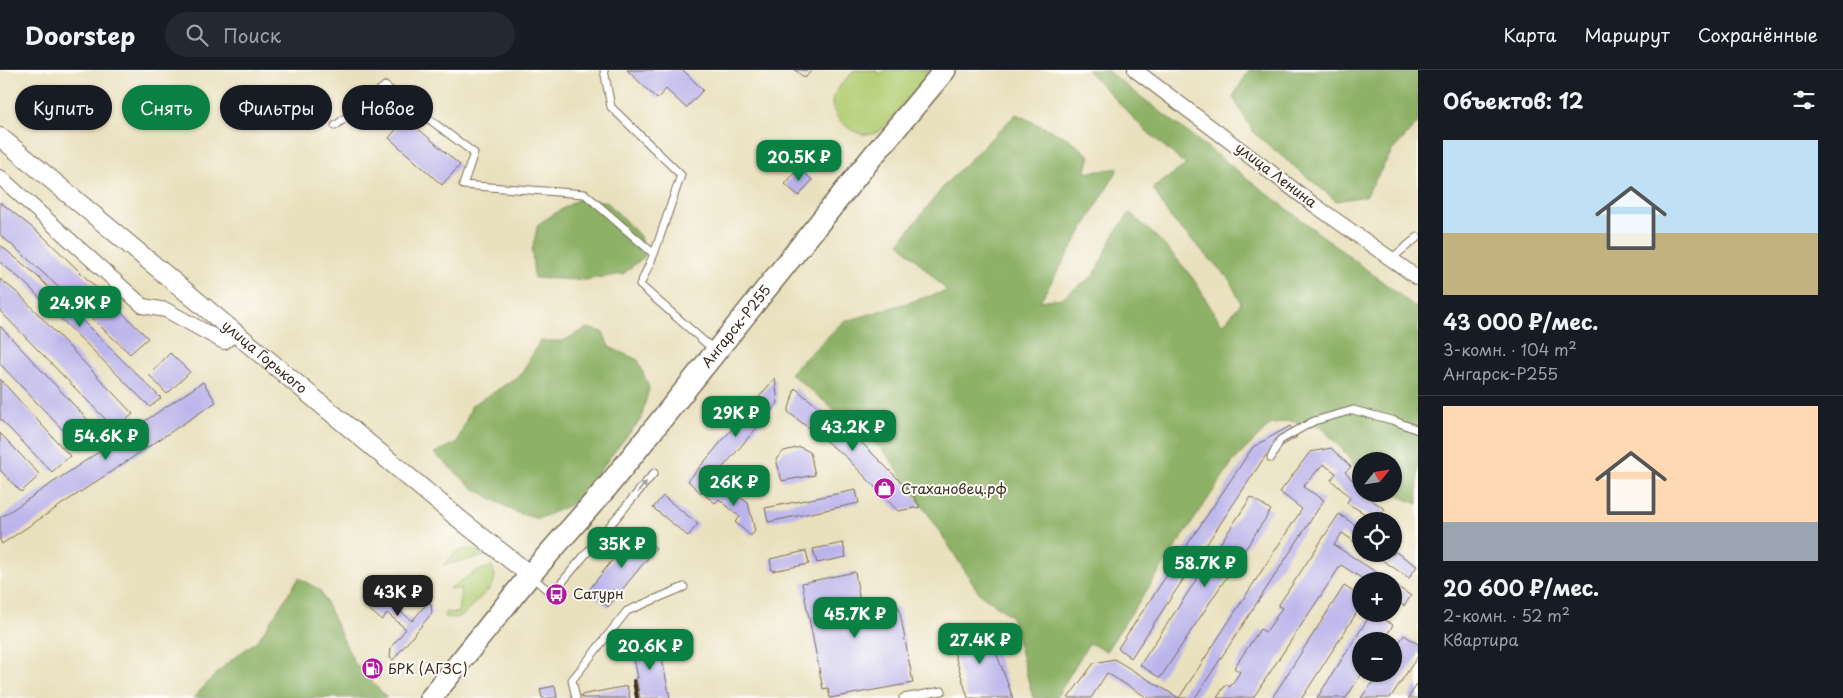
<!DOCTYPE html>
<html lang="ru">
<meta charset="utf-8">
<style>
:root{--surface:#171b24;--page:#242831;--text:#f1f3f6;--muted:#9ea1a6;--line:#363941;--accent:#0b8043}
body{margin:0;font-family:"Playpen Sans",sans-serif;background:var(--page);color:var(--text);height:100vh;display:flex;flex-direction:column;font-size:19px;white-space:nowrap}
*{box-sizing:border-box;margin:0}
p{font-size:16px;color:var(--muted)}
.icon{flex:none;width:28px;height:28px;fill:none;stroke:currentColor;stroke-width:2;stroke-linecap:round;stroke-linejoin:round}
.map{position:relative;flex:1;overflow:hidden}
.sheet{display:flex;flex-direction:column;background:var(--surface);width:425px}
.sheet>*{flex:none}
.top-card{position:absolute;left:15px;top:15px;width:475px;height:45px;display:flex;gap:10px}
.needle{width:32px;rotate:60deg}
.tools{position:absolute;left:1352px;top:382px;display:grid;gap:10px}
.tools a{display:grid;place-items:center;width:50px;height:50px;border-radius:50%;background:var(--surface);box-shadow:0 1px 4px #0004;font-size:25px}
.price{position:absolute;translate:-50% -42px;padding:0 11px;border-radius:10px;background:var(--accent);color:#fff;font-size:16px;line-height:32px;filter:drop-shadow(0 1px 2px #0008)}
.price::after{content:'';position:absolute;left:50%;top:30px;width:15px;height:11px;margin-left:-8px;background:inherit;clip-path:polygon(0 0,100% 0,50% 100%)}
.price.current{background:#222;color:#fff}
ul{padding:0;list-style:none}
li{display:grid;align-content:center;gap:10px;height:265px;padding:0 25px}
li+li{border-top:1px solid var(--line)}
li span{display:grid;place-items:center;height:155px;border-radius:0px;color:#555}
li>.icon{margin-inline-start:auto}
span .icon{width:90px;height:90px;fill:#fffc;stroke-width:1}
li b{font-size:21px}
h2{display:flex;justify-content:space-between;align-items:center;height:60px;padding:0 25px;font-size:21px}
.chip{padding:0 18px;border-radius:22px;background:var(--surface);box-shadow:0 1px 4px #0004;font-size:18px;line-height:45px}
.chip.current{background:var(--accent);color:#fff}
header{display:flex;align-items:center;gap:30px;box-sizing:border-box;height:70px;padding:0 25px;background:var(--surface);border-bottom:1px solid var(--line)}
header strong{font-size:24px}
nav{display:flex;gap:28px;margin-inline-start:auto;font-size:18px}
.search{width:350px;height:45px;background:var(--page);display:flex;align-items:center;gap:12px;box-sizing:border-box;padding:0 18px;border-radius:28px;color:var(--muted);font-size:19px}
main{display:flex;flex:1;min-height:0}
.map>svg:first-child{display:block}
.green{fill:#b2ce75;stroke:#767c4a}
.forest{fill:#8db166;stroke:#646e42}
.building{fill:#bbb4eb}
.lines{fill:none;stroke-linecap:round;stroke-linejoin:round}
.service-casing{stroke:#786a56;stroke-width:9}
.minor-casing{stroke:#786a56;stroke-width:16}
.tertiary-casing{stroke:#786a56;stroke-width:20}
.primary-casing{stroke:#786a56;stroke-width:24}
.service{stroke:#fff;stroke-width:7}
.minor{stroke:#fff;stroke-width:14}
.tertiary{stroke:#fff;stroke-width:18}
.primary{stroke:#fff;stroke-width:21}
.rail{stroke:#3b2a1e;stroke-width:4}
.oneway{fill:#a79f9a}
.labels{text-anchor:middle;stroke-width:4;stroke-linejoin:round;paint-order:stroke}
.street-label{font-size:14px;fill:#3b2a1e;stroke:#fdfcf7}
.poi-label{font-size:14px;fill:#3b2a1e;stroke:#fdfcf7;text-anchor:start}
</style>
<header>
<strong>Doorstep</strong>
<div class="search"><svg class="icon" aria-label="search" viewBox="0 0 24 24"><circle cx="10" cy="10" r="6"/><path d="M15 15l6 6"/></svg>Поиск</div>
<nav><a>Карта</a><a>Маршрут</a><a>Сохранённые</a></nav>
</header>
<main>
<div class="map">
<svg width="1418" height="628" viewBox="0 0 1418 628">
<rect width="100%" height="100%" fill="#fdfcf7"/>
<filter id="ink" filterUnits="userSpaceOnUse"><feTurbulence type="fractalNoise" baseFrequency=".02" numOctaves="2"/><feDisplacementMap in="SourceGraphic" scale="10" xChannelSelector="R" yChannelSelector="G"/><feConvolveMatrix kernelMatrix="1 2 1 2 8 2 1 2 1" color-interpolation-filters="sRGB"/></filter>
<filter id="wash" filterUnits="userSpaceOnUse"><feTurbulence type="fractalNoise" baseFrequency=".0096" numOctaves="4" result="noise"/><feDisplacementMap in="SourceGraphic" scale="20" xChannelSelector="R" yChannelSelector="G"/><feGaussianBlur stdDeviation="1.12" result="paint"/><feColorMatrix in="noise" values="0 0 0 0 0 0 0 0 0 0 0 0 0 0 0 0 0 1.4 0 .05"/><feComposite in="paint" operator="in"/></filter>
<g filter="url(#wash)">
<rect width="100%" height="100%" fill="#e9e0bd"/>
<path class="green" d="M855 0H875L880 4 884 0H930C927 7 888 55 882 59 879 61 874 64 871 64 854 68 827 45 833 27 836 19 849 7 855 0Z
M466 479 476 480 485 486 443 495 455 483Z
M492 496 495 506 493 515 464 544 456 548 444 547 446 542 458 543 461 519H449L475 502Z"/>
<path class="forest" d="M1087 0H1106L1418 239V434L1393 424 1394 391H1361V406L1343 380 1320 356 1289 351 1270 355 1232 393 1106 581 1089 573 1056 628H1033L1011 546 979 523 935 454 884 381 790 303 843 252 947 221 899 173 948 111 1016 44 1069 69 1090 86 1085 103 1119 98 1040 231 1062 228 1094 205 1116 161 1130 143C1154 163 1175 185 1194 210 1204 225 1212 242 1223 255L1241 233 1229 209 1169 146 1153 118 1186 95 1144 59Z
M1249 0H1418V53L1392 81 1366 126 1336 131 1254 63 1233 27Z
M580 128 607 132 640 166 645 186 623 204 585 210 534 208 532 180 538 154Z
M587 258 603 262 609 277 638 290 649 318 641 349 610 387 577 432 538 449 515 442 472 417 434 383 457 373 472 335 496 321 522 303 540 271H563Z
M299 508 320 520 354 592 387 628H193L226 594 258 570Z"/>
<g id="blocks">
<path class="building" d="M627 0H683L703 20 686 38 666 19 657 29Z
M795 0H812L805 8Z
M406 48 460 95 442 115 389 68Z
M799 98 812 110 799 126 785 114Z
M0 132 43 166 148 268 130 284 26 187 0 165Z
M0 175 34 203 161 328 150 337 23 211 0 192Z
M0 209 19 224 133 344 115 359 0 241Z
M0 256 102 365 83 381 0 294Z
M170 283 190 302 167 324 149 305Z
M775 308 778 333 701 423 688 411Z
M0 309 70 386 52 402 0 349Z
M203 312 216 332 2 474 0 470V448Z
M795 318 861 372 912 423 920 437 898 441 846 387 788 342Z
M1290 356 1297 367 1266 385 1131 588 1118 578 1253 377Z
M0 363 40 405 21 422 0 400Z
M800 377 810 382 815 405 782 411 776 389 784 381Z
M1331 378 1351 397 1345 402 1358 416V421L1385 439 1381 445 1375 442 1372 448 1347 433 1350 427 1331 410 1336 403 1323 394 1303 417 1324 430 1195 628H1148L1107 603 1091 628H1068L1094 593 1114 589 1179 628 1302 439 1280 422 1310 382Z
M726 416 748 433 755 461 751 466 735 452 740 447 719 429 715 433 705 425 711 419Z
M856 420 859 433 768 452 765 438Z
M663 426 698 454 688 466 653 438Z
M1251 427 1271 440 1160 608 1140 595Z
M1339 444 1361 459V476L1342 463 1334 475 1390 511H1366L1341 495 1253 628H1217L1226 614 1230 617 1240 602 1234 598 1260 559 1266 562 1282 538 1278 536Z
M635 461 656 478 608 537 588 521Z
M843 473 846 487 817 493 813 479Z
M806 481 809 494 772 501 770 489Z
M1394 481 1417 496 1409 508 1373 484H1394Z
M855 502 862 544 899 537 913 613 830 628 828 618 823 619 802 513Z
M386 514 401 525 393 535 412 551 428 532 431 534 432 543 393 590 390 588 391 577 406 559 387 543 382 550 367 538Z
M1394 514 1411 526 1404 536 1394 530Z
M1344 516 1361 527V536L1302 628H1272Z
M1371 544H1375L1393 555 1383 571H1361V605L1346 628H1317Z
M984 554 994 577 1013 628H968L949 566Z
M1404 565 1418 574V586L1390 628H1361L1378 604H1394V580Z
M658 570 670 628H640L636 608H638L631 575Z
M1418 613V628H1408Z
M555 616 557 628H542L540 619Z
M627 616 630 628H582L581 625Z"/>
</g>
</g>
<g filter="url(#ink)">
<use href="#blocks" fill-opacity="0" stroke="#786a56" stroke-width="1"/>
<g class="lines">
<defs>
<path id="service" d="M604 0 611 37 681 105 654 184
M335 56 385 16 474 83 463 115 585 124 654 184 640 215 715 281
M1392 188 1418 167
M1271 388 1280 370 1314 351 1353 340 1392 350 1418 360
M532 507 552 524 654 403
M576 628 572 610 627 541 684 517
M903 628 942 621"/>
<path id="minor" d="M1135 0 1313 134 1418 208
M0 107 143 236 166 240 224 272 236 263"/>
<g id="tertiary">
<path id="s1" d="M0 67 458 448 530 505"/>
</g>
<g id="primary">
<path id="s2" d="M431 628 530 505 608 416 872 87 945 0"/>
</g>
</defs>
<use href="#service" class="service-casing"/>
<use href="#minor" class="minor-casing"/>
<use href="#tertiary" class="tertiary-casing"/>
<use href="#primary" class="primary-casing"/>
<use href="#service" class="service"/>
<use href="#minor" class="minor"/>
<use href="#tertiary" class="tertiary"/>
<use href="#primary" class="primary"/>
<path class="rail" d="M634 611 637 628"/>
</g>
<defs><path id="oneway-solid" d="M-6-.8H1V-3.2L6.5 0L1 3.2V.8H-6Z" transform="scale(1.25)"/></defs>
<use class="oneway" href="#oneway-solid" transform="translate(642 417) rotate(-51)"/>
</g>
<defs>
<symbol id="shop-disc" viewBox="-11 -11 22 22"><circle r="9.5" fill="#b5179e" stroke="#fdfcf7"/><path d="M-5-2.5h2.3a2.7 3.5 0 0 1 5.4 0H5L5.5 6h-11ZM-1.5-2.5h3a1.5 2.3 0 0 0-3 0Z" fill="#fff"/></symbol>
<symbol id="bus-disc" viewBox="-11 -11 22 22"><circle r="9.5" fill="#b5179e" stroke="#fdfcf7"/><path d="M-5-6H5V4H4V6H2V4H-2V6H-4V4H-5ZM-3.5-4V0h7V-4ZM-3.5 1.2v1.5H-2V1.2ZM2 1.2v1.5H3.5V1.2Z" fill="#fff"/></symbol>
<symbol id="fuel-disc" viewBox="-11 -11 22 22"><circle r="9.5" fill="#b5179e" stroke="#fdfcf7"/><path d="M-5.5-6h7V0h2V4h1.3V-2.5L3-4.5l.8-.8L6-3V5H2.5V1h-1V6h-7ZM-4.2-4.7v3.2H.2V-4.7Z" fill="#fff"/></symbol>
</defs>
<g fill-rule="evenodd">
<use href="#shop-disc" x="872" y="406" width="25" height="25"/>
<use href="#bus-disc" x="544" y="512" width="25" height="25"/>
<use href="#fuel-disc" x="360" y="586" width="25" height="25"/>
</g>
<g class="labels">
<g class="street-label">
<text transform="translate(1276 105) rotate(37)" y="5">улица Ленина</text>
<text dy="5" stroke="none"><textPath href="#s2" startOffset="481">Ангарск-Р255</textPath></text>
<text dy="5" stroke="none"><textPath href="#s1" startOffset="344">улица Горького</textPath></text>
</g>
<g class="poi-label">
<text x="901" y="424">Стахановец.рф</text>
<text x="573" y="529">Сатурн</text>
<text x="388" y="604">БРК (АГЗС)</text>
</g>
</g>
</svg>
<div class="tools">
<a><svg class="needle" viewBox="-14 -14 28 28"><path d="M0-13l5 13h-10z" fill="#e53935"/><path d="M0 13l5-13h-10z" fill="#9ea1a6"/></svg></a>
<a><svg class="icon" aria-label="locate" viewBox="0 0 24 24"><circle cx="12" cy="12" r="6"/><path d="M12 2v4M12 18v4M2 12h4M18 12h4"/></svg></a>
<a>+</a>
<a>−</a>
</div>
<b class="price" style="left:799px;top:112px">20.5K ₽</b>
<b class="price" style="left:80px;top:258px">24.9K ₽</b>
<b class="price" style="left:736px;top:368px">29K ₽</b>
<b class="price" style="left:853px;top:382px">43.2K ₽</b>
<b class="price" style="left:106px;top:391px">54.6K ₽</b>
<b class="price" style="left:734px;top:437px">26K ₽</b>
<b class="price" style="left:622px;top:499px">35K ₽</b>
<b class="price" style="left:1205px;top:518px">58.7K ₽</b>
<b class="price current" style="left:398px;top:547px">43K ₽</b>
<b class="price" style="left:855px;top:569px">45.7K ₽</b>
<b class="price" style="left:980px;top:595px">27.4K ₽</b>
<b class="price" style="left:650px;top:601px">20.6K ₽</b>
<div class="top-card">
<a class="chip">Купить</a>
<a class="chip current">Снять</a>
<a class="chip">Фильтры</a>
<a class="chip">Новое</a>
</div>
</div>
<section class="sheet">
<h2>Объектов: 12<svg class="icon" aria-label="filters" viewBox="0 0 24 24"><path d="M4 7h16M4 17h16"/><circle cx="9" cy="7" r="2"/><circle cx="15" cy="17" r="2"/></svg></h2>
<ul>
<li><span style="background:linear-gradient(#bfe0f5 60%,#c2b280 0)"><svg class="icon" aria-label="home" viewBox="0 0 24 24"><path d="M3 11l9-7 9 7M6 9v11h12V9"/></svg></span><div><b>43 000 ₽/мес.</b><p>3-комн. · 104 m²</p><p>Ангарск-Р255</p></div></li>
<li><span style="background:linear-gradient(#ffd9b3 75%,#9aa5b1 0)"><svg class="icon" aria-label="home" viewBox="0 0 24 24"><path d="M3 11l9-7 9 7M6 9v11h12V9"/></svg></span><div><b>20 600 ₽/мес.</b><p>2-комн. · 52 m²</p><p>Квартира</p></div></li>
</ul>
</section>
</main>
